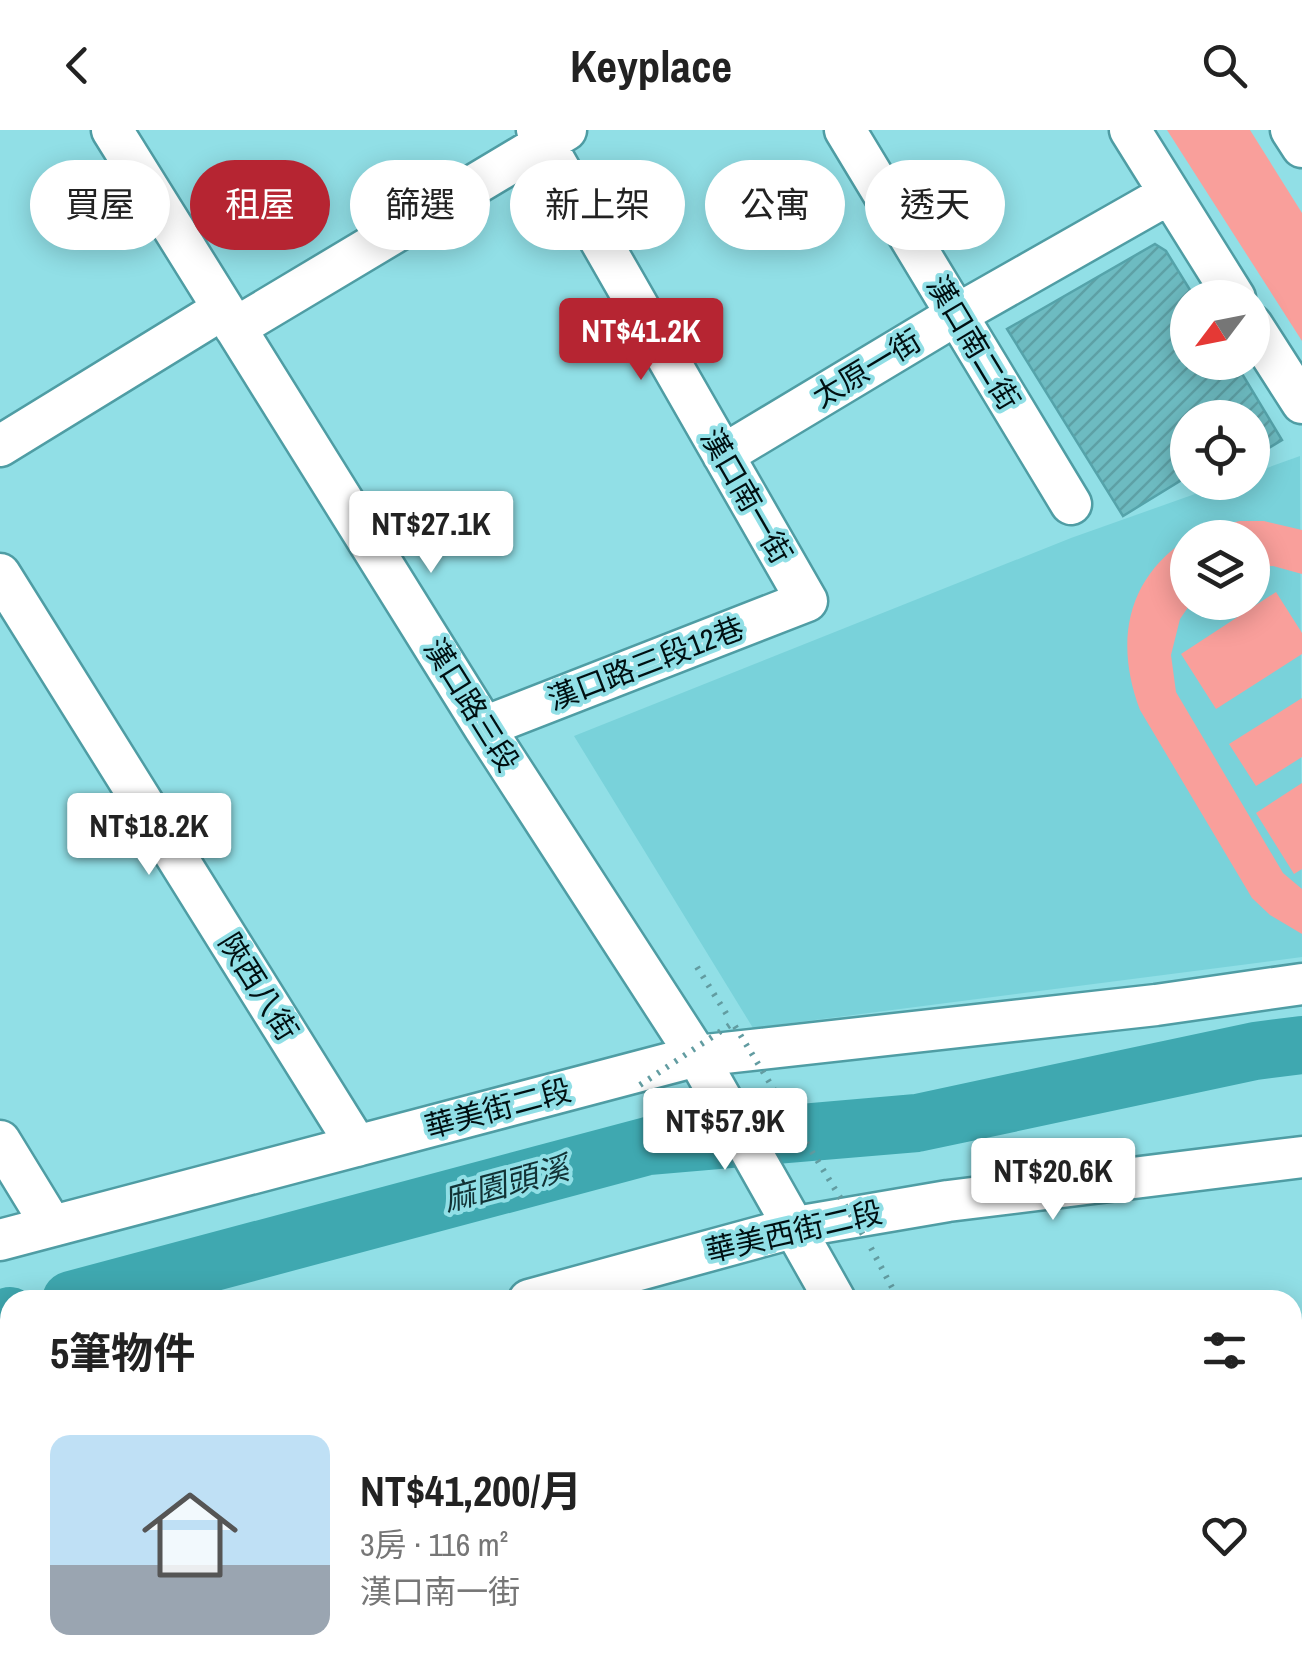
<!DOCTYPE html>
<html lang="zh-TW">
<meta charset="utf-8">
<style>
:root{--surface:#fff;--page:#f2f2f2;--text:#222;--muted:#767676;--accent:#b62532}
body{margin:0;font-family:"Archivo Narrow","Noto Sans TC",sans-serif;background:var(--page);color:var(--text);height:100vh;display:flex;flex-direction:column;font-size:38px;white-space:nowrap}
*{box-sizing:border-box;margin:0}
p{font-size:32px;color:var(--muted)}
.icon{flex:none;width:55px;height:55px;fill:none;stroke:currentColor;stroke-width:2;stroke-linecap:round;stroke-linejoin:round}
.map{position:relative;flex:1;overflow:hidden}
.details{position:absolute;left:0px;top:1160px;width:1302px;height:390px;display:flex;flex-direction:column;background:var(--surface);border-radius:30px 30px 0 0;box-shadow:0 5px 25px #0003}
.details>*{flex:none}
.guide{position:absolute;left:30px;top:30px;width:1242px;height:90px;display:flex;gap:20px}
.needle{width:65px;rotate:238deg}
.buttons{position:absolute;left:1170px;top:150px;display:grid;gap:20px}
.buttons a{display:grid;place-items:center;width:100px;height:100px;border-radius:50%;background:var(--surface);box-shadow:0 5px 25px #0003;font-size:50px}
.price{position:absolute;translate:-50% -85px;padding:0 22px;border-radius:10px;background:#fff;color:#222;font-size:32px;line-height:65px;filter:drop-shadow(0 2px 5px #0008)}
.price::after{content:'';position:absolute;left:50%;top:60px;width:30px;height:22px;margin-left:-15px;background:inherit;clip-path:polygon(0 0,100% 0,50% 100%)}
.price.on{background:var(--accent);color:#fff}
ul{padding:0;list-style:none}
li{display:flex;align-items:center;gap:30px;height:250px;padding:0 50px}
li span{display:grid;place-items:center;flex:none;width:280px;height:200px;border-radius:20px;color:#555}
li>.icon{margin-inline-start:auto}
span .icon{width:120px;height:120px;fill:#fffc;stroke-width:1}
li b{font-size:42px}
h2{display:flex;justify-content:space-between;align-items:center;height:120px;padding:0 50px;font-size:42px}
.pill{padding:0 35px;border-radius:45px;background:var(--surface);box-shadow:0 5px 25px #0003;font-size:35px;line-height:90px}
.pill.on{background:var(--accent);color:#fff}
header{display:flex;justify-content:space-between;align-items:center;height:130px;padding:0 50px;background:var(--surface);font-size:45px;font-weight:700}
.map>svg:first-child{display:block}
.built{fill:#79d2da;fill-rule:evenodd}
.green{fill:#f99f9b}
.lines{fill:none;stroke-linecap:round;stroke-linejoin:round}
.river{stroke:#3fa8b0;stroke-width:58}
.building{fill:url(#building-hatch);stroke:#55a3aa;stroke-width:2.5}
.minor-casing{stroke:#4f9da4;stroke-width:45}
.path{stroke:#629ca1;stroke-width:6;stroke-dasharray:2.5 8;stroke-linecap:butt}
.minor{stroke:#fff;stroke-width:40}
.path-bridge{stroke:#629ca1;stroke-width:6;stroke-dasharray:2.5 8;stroke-linecap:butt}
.labels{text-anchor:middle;stroke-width:8;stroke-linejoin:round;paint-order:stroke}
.street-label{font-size:30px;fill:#001012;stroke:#91dfe6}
.water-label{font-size:32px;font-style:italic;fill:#123235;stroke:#91dfe6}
</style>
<header><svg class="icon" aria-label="back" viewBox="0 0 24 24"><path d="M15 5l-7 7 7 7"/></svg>Keyplace<svg class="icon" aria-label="search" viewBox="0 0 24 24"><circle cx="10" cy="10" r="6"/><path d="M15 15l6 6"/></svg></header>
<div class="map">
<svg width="1302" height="1550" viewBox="0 0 1302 1550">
<defs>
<pattern id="building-hatch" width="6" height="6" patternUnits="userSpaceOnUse" patternTransform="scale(2.5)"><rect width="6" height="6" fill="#6dbbc1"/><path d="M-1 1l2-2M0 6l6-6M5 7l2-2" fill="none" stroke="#5da0a5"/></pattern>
</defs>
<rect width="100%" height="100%" fill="#91dfe6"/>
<path class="built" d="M1300 326 1302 827 753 898 574 606 1071 408 1226 353 1252 352 1253 343ZM1188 408H1252V472H1188Z"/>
<path class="green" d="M1167 0H1250L1302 83V211Z
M1240 391H1264L1302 400V444L1273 436 1253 437 1252 408 1191 407 1216 396Z
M1187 409 1188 472 1191 473 1180 489 1171 525 1176 562 1283 743 1302 759V804L1270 785 1252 768 1140 580C1115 514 1125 450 1187 409Z
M1276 462 1302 503V524L1216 579 1181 524Z
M1302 568V627L1256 656 1229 614Z
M1302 653V739L1294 744 1256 683Z"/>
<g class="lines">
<path class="river" d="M71 1170 648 1016 917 993 1255 921 1302 915
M0 1189 10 1186"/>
</g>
<path class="building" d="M1155 114 1166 121 1195 168H1188V232H1235L1282 310 1252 328V288H1188V346L1123 386 1007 199Z"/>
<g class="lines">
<defs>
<path id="minor" d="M112 0 484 597 697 926 835 1170
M845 0 1071 374
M1130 0 1235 168
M1291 0 1302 17
M1252 195 1302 273
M235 198 566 0
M0 316 223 179
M723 325 956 185 1169 64
M0 444 357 1016
M484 597 807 471 537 0
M0 1011 52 1096
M0 1110 697 926 1156 875 1302 854
M529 1170 796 1097 948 1071 1302 1027
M0 1323 10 1320
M1292 1459 1302 1465
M0 1460 10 1498
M21 1540 24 1550
M472 1540 490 1550
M282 1550 324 1540
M666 1550 672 1540
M1018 1550 1024 1540"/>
</defs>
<use href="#minor" class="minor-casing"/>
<path class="path" d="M697 837 729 888
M871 1118 895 1163"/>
<use href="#minor" class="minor"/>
<path class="path-bridge" d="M640 955 733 893 865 1108"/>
</g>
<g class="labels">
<g class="street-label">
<text transform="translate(973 213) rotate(59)" y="10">漢口南二街</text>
<text transform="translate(867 239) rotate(-31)" y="10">太原一街</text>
<text transform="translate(746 366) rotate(60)" y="10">漢口南一街</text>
<text transform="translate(646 534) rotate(-21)" y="10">漢口路三段12巷</text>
<text transform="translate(471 575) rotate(58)" y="10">漢口路三段</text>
<text transform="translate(258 857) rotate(58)" y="10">陝西八街</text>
<text transform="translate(498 979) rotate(-15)" y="10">華美街二段</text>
<text transform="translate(794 1102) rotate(-13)" y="10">華美西街二段</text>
</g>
<g class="water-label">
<text transform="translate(506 1054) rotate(-15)" y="11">麻園頭溪</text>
</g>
</g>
</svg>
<div class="buttons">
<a><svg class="needle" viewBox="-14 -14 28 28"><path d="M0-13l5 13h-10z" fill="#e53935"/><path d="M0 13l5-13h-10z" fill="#767676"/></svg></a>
<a><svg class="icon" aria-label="locate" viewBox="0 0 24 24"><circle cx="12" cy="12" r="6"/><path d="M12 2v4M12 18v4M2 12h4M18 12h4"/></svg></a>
<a><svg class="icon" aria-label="layers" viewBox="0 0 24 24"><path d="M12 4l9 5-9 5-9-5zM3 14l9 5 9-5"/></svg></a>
</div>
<b class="price on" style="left:641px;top:253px">NT$41.2K</b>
<b class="price" style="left:431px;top:446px">NT$27.1K</b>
<b class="price" style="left:149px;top:748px">NT$18.2K</b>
<b class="price" style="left:725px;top:1043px">NT$57.9K</b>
<b class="price" style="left:1053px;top:1093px">NT$20.6K</b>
<div class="guide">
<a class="pill">買屋</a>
<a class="pill on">租屋</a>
<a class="pill">篩選</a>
<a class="pill">新上架</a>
<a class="pill">公寓</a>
<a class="pill">透天</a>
</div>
<section class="details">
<h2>5筆物件<svg class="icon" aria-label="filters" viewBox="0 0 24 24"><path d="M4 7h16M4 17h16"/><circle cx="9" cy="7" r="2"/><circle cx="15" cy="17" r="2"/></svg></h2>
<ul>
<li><span style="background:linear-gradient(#bfe0f5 65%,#9aa5b1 0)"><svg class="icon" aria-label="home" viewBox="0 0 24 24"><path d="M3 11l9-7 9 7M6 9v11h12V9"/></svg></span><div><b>NT$41,200/月</b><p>3房 · 116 m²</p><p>漢口南一街</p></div><svg class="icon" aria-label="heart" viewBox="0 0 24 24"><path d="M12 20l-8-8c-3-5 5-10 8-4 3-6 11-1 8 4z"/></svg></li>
</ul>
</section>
</div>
